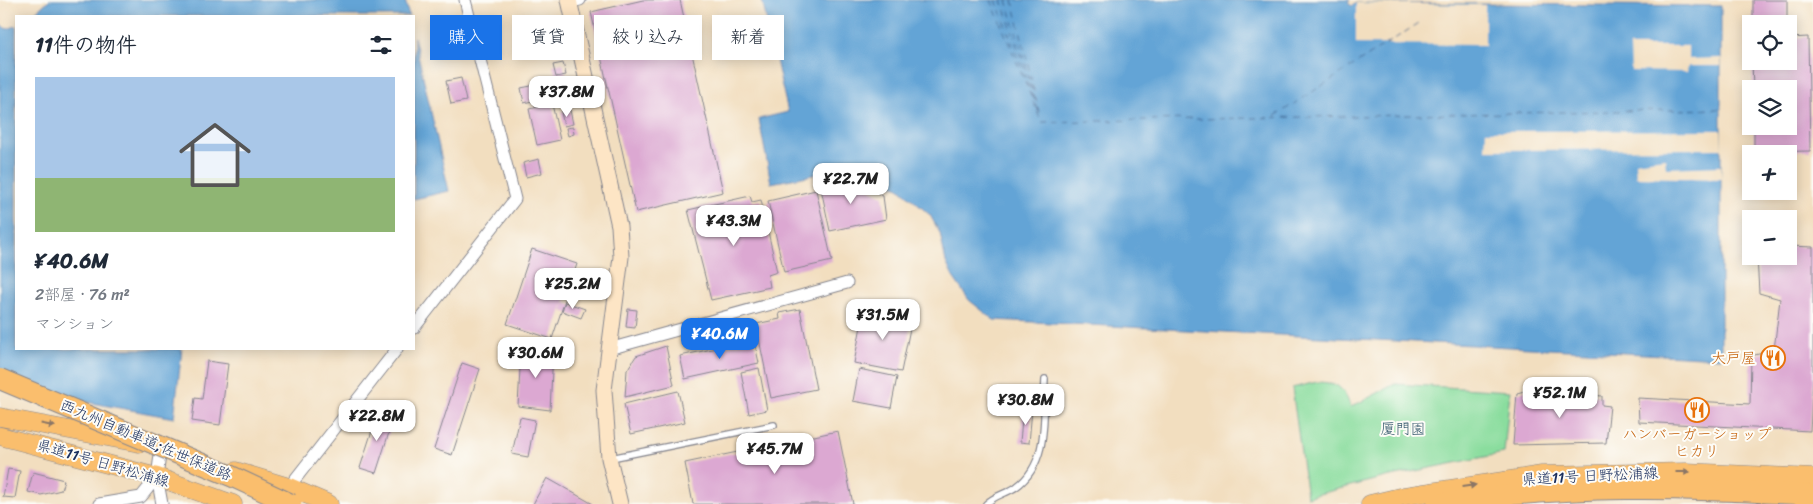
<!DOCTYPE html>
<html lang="ja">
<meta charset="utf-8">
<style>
:root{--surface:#fff;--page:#f2f2f3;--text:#1f2937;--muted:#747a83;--accent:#1a73e8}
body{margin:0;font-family:Sriracha,"Klee One",sans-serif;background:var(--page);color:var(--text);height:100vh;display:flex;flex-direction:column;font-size:19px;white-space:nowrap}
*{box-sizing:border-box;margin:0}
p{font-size:16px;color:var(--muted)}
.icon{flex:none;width:28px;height:28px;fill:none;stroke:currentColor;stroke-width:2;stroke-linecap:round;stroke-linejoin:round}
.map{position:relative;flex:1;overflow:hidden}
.side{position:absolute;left:15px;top:15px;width:400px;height:335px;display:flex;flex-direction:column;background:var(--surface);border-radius:0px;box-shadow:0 2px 12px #0003}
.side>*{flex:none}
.hud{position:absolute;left:430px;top:15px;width:475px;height:45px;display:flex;gap:10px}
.buttons{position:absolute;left:1742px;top:15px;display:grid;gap:10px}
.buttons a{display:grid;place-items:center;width:55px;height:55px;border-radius:0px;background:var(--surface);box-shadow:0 2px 12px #0003;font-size:25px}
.price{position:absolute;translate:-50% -42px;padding:0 11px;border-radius:10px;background:#fff;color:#222;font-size:16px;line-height:32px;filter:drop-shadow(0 1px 2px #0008)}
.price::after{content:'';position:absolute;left:50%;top:30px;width:15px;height:11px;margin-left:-8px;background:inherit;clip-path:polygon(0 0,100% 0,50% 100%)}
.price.active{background:var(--accent);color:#fff}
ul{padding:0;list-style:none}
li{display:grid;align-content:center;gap:10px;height:265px;padding:0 20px}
li span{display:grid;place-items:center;height:155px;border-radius:0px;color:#555}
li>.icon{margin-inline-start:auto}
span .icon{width:90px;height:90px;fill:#fffc;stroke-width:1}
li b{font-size:21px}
h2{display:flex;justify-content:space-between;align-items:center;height:60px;padding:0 20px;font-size:21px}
.tag{padding:0 18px;border-radius:0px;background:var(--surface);box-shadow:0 2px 12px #0003;font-size:18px;line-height:45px}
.tag.active{background:var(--accent);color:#fff}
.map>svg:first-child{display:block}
.green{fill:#8add9e;stroke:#52867e}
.water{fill:#63a4d6;stroke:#3f6a9a}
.pier{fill:#f2debf}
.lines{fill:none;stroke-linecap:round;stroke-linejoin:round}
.ferry{stroke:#345888;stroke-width:1;stroke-dasharray:6 5;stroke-linecap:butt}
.building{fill:#dca8d2}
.lane-casing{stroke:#86868e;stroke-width:8}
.street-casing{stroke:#86868e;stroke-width:13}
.secondary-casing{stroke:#86868e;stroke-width:17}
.primary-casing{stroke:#86868e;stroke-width:19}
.highway-casing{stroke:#86868e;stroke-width:22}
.lane{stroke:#fff;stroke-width:5.5}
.street{stroke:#fff;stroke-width:11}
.secondary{stroke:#fde5c5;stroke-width:15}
.primary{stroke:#fabe6d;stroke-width:18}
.highway{stroke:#fabe6d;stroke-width:20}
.highway-bridge-casing{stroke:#86868e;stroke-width:22;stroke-linecap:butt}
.highway-bridge{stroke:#fabe6d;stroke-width:20}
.oneway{fill:#8a7666}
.labels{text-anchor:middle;stroke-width:4;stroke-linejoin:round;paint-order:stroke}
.food-label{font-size:15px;fill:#c56008;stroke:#fdfcf7;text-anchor:end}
.park-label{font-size:15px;fill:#375a6e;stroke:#fdfcf7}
.street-label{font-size:15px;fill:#1b2f5e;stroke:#fdfcf7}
</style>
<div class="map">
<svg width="1813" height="504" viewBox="0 0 1813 504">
<rect width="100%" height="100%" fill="#fdfcf7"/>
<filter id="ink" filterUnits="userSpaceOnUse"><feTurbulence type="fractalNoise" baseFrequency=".02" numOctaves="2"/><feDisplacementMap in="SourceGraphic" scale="10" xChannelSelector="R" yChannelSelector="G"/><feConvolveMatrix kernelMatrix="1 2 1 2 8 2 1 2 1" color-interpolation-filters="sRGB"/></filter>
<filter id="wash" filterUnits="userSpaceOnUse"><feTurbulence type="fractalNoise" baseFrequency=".0096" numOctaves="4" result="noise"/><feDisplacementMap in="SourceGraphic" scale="20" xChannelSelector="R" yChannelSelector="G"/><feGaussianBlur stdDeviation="1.12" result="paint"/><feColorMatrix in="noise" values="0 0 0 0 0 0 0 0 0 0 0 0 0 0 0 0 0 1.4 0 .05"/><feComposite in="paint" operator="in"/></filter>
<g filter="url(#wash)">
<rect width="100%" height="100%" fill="#f2debf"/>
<path class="green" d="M1317 382C1340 383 1342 387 1351 407L1395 384 1510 391 1504 453 1386 477 1307 497 1292 388Z"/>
<path class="water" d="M49 0H405L409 16H31Z
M762 0H1350L1348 3 1352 6 1356 3 1721 6V358L994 320 969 300 953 277 946 262 940 233 930 215 899 188 854 167 771 183 759 119 788 112Z
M0 25 7 29 16 26V349H182L174 418 0 386Z
M414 37 449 191 414 199Z"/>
<path class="pier" d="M1356 3 1485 5V45L1356 44Z
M1630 46H1688V59L1721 58V66H1688L1687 72 1631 71Z
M1721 130 1722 149 1485 150 1486 131Z
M1665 158 1666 168 1721 166 1722 179 1636 177 1635 162Z"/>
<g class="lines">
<path class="ferry" d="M991 0 1041 121
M996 0 1034 102
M1002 0 1038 111
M1007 0 1036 102
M1013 0 1040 116
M1275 116 1419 23
M1042 122 1721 109"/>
</g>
<g id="blocks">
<path class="building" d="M643 0H680L723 192 636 212 591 12Z
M1753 0H1787V24H1753Z
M1808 37 1810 151 1754 152V126H1789V89H1753L1752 61H1789V38Z
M563 63 566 75 556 77 553 65Z
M461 78 466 101 451 104 446 81Z
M564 79 565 85 547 89 546 84Z
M541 84 544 98 524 103 521 88Z
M553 90 555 101 549 102 547 91Z
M552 104 560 140 537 145 529 109Z
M570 110 573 124 564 126 561 112Z
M573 127 574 134 568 136 566 128Z
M539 159 542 173 526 177 523 163Z
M844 180 857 183 883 196 886 219 830 231 820 184Z
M816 190 832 261 784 272 768 201Z
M750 196 752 202 761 200 777 272 768 275 770 287 711 300 688 210Z
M1789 246 1813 247V379L1810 431 1639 422 1638 398 1750 404 1751 356 1774 350 1780 299 1759 293 1757 256H1789Z
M532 249 577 264 552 339 507 324Z
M565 302 585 309 581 318 562 311Z
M628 309 637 310 635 328 626 327Z
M800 309 816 389 771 398 756 324 780 319 779 313Z
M864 310 912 319 901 372 854 363Z
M754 340 759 363 685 379 680 356Z
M666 346 674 385 625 397 627 370 636 356Z
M521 350 553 351 550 410 518 406Z
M207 361 228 364 220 425 192 421 195 398 202 399Z
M462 363 480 369 452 455 434 449Z
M759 368 767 410 749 414 741 372Z
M859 369 897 377 891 408 853 401Z
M1528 390 1602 396V405L1610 406 1606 443 1513 445 1517 393Z
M678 391 685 422 631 434 624 404Z
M1023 409 1032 410 1029 443 1020 442Z
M378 412 394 417 376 473 360 468Z
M520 417 535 420 528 457 512 454Z
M838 431 853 504H693L685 463Z
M8 469 20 471 15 498 3 497Z
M33 472 64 480 61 490 41 495 28 492Z
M547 478 593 504H533Z"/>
</g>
</g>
<g filter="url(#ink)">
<use href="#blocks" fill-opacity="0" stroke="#86868e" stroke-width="1"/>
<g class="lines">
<defs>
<path id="lane" d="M611 458 774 425
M986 504C995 495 1006 494 1016 487 1050 463 1043 415 1045 379"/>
<path id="street" d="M570 2 580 0
M414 328 515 199 465 0
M609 349 847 283
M157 477 162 504
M289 487 397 349
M99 504 141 497 157 477 161 448"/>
<path id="secondary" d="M569 0 619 226 621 257 604 390 609 458 620 504"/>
<path id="primary" d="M0 417 139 443
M0 436 157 477 233 504
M236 471 289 487 329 504
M1370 504 1404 496 1542 475 1686 472 1813 478"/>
<path id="highway" d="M1437 504C1565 484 1685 487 1813 495"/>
</defs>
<use href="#lane" class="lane-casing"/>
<use href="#street" class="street-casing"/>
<use href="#secondary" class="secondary-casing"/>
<use href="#primary" class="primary-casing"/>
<use href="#highway" class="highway-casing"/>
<use href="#lane" class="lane"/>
<use href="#street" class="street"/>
<use href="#secondary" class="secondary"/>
<use href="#primary" class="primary"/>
<use href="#highway" class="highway"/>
<defs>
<path id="highway-bridge" d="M0 379 231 476 291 504"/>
</defs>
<use href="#highway-bridge" class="highway-bridge-casing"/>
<use href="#highway-bridge" class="highway-bridge"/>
</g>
<defs><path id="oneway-solid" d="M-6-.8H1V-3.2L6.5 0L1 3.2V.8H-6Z" transform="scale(1.25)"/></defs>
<g class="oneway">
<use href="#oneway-solid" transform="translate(48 425) rotate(11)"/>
<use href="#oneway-solid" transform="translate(1683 472)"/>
<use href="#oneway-solid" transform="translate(1469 486) rotate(-8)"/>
</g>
</g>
<defs>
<symbol id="restaurant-ring" viewBox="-11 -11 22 22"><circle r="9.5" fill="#fdfcf7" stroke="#e8710a" stroke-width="1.5"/><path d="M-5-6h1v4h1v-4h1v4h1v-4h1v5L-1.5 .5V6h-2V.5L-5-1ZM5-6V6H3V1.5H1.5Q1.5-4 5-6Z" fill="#e8710a"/></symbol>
</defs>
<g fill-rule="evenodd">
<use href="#restaurant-ring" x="1759" y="344" width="28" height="28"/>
<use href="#restaurant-ring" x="1683" y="396" width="28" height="28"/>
</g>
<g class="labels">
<g class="food-label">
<text x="1756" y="363">大戸屋</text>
<text x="1697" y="439" text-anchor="middle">ハンバーガーショップ<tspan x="1697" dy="17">ヒカリ</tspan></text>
</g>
<g class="park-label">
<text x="1403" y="434">厦門園</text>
</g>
<g class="street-label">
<text transform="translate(146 440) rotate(23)" y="5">西九州自動車道;佐世保道路</text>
<text transform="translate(103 463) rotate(16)" y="5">県道11号 日野松浦線</text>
<text transform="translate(1590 476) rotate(-3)" y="5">県道11号 日野松浦線</text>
</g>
</g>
</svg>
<div class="buttons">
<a><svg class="icon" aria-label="locate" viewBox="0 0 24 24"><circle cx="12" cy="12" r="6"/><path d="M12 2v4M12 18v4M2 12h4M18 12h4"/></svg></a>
<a><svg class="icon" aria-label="layers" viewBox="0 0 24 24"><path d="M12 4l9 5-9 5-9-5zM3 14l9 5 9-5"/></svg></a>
<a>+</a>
<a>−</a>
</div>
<b class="price" style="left:567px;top:118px">¥37.8M</b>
<b class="price" style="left:851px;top:205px">¥22.7M</b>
<b class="price" style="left:734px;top:247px">¥43.3M</b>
<b class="price" style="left:573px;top:310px">¥25.2M</b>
<b class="price" style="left:883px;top:341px">¥31.5M</b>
<b class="price active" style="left:720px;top:360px">¥40.6M</b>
<b class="price" style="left:536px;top:379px">¥30.6M</b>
<b class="price" style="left:1560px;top:419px">¥52.1M</b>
<b class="price" style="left:1026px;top:426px">¥30.8M</b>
<b class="price" style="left:377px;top:442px">¥22.8M</b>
<b class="price" style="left:775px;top:475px">¥45.7M</b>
<div class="hud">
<a class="tag active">購入</a>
<a class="tag">賃貸</a>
<a class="tag">絞り込み</a>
<a class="tag">新着</a>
</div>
<section class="side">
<h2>11件の物件<svg class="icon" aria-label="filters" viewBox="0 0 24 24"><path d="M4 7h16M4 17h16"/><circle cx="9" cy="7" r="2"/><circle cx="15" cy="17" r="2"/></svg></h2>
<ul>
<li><span style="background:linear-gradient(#a9c7e8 65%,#8fb573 0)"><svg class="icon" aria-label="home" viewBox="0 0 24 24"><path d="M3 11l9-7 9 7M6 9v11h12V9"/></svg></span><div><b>¥40.6M</b><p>2部屋 · 76 m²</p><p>マンション</p></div></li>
</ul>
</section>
</div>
